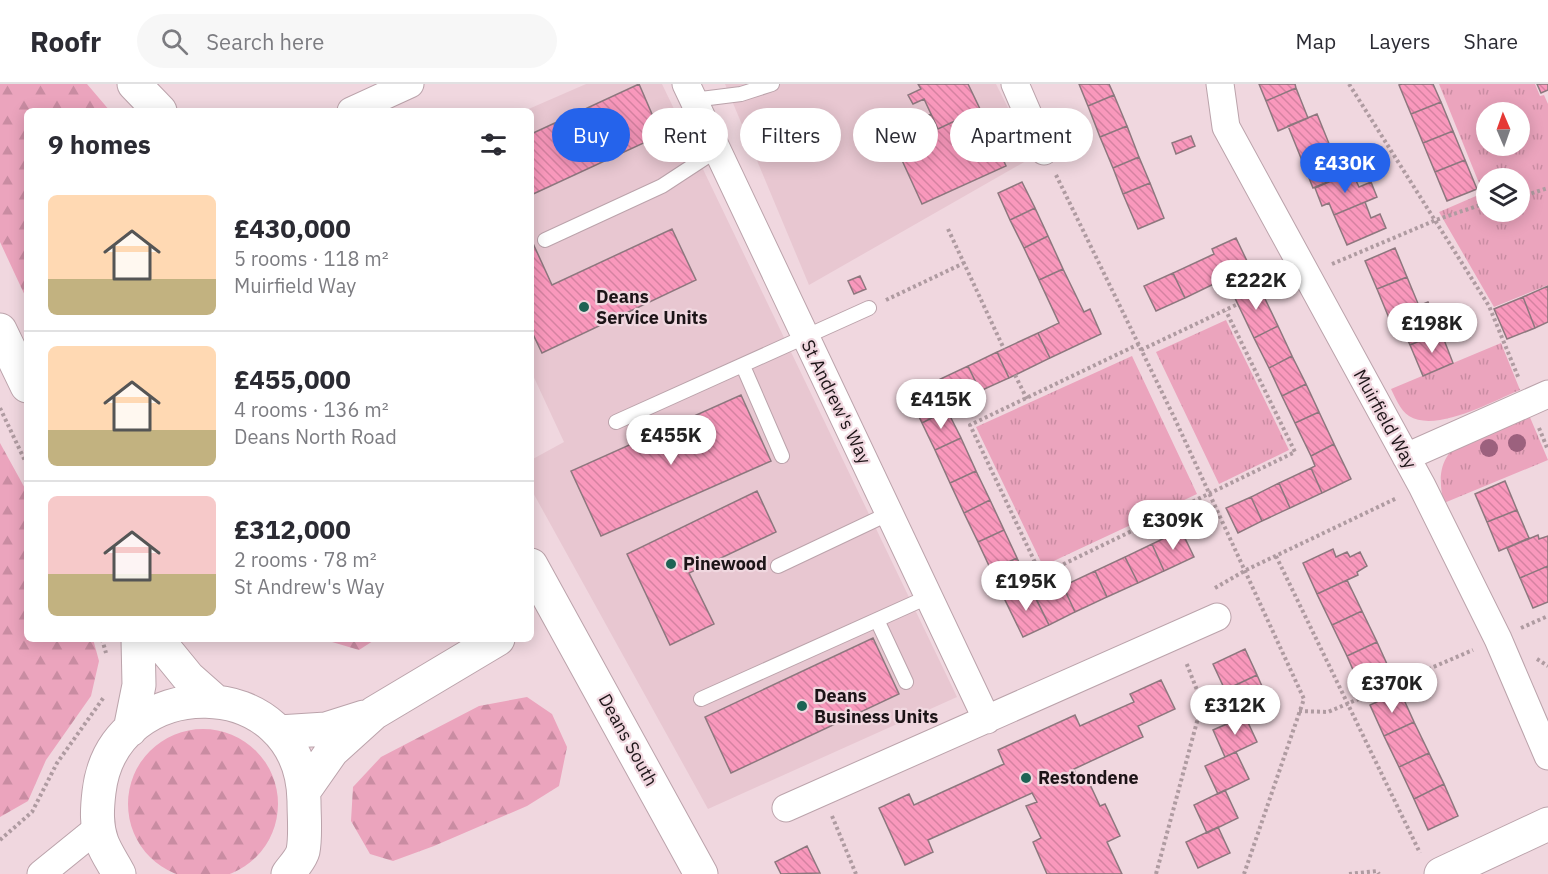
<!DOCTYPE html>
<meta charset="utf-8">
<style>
:root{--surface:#fff;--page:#f7f7f7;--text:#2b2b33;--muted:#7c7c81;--line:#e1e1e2;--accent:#2563eb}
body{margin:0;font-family:"IBM Plex Sans",sans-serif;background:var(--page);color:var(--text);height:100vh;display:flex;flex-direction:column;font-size:22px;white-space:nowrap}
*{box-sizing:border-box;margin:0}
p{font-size:20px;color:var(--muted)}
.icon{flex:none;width:33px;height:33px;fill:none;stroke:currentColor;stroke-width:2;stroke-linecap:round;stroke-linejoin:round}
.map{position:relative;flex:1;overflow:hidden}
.panel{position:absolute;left:24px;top:24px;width:510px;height:534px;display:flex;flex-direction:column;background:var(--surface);border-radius:9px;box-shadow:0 3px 15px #0003}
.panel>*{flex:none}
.top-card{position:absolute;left:552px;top:24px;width:570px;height:54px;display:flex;gap:12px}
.needle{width:39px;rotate:358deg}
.tools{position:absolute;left:1476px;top:18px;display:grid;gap:12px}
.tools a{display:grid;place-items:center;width:54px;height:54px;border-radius:50%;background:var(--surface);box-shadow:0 3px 15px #0003;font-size:30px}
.price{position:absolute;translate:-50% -51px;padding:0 14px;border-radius:21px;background:#fff;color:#222;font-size:20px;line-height:39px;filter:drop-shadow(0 2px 3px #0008)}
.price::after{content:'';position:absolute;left:50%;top:36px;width:18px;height:14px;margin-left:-9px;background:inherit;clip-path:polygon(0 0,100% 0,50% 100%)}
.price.current{background:var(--accent);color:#fff}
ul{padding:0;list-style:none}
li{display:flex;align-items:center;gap:18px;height:150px;padding:0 24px}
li+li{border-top:2px solid var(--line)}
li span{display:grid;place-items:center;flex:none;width:168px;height:120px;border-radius:9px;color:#555}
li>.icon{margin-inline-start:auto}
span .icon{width:72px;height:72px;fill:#fffc;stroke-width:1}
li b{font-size:26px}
h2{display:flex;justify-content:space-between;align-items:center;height:72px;padding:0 24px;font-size:26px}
.chip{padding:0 21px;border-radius:27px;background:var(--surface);box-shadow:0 3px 15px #0003;font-size:21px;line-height:54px}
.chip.current{background:var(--accent);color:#fff}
header{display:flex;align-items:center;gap:36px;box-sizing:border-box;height:84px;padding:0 30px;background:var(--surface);border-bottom:2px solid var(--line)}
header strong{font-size:28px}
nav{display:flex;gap:33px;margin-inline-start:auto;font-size:21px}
.search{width:420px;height:54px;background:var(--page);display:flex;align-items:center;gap:15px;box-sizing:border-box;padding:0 21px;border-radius:33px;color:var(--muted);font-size:22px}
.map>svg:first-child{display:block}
.built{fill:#e8c7d1}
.grass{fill:url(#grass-tufts);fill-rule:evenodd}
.forest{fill:url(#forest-firs)}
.building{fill:url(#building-back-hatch);stroke:#8d777e;stroke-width:1.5}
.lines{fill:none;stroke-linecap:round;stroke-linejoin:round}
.lane-casing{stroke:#bba3ab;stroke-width:16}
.street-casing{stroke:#bba3ab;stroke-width:29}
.secondary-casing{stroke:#bba3ab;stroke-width:35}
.path{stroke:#af9ba1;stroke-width:4;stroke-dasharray:3 3;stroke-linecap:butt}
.lane{stroke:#fff;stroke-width:14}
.street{stroke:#fff;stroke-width:27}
.secondary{stroke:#fff;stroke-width:33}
.tree{fill:#9c617e}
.poi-dot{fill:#1d6354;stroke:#f0d7df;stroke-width:2}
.labels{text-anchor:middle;stroke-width:4.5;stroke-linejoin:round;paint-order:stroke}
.poi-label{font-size:18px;font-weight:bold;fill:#1c1417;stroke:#f0d7df;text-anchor:start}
.street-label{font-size:18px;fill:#1c1417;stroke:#f0d7df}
</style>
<header>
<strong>Roofr</strong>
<div class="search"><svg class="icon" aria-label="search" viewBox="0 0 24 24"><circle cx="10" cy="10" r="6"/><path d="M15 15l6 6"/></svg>Search here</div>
<nav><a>Map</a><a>Layers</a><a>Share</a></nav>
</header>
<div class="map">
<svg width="1548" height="790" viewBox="0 0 1548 790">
<defs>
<pattern id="grass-tufts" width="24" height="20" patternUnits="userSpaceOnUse" patternTransform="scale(1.5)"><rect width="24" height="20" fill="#eba4bd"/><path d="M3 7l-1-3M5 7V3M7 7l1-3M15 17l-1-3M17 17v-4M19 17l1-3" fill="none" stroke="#c98ca2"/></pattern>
<pattern id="forest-firs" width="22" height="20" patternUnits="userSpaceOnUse" patternTransform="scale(1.5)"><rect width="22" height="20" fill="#eba4bd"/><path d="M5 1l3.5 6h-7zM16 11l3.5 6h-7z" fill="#c98ca2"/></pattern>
<pattern id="building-back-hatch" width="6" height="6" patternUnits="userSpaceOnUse" patternTransform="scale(1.5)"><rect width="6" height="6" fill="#f998bc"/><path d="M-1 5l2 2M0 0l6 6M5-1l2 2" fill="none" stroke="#d582a1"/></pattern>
</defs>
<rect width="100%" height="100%" fill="#f0d7df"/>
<path class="built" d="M586 0H662L957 613 708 725 531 405V376L564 358 531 287V27H524Z
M725 0H996L1033 73 809 201Z"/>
<path class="grass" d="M1439 0H1535L1540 12 1544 11 1548 20V201L1494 223 1439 128 1483 109ZM1486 28H1520V62H1486ZM1486 94H1520V128H1486Z
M1226 236 1289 366 1219 400 1156 268Z
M1501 259 1520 306C1493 317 1436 349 1409 332 1400 326 1395 313 1391 305Z
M1132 272 1197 410 1043 482 976 343Z
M1529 331 1548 376 1444 419C1427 354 1481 350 1529 331Z"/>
<path class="forest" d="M0 0H87L110 27H27V216L0 158Z
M0 359 27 408V555H93L99 577 91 612 46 676 28 717 0 733Z
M322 555H376L359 566Z
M527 613 552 630 567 663 559 702 527 722 434 762 393 777 370 770 351 737 353 703 381 673 479 622Z
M128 720a75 75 0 1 1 150 0a75 75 0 1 1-150 0Z"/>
<path class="building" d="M639 0 661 51 531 111V50Z
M918 0H968L980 25 938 45 924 15 913 20 908 11 921 5Z
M1079 0H1109L1114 11 1088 22Z
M1259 0H1295L1296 4 1266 17Z
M1402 0H1433L1441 18 1411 30 1399 1Z
M1537 0H1548V6L1541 9Z
M1296 4 1308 34 1278 47 1266 17Z
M1114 11 1127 42 1100 53 1088 22Z
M1441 18 1453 47 1423 59 1411 30Z
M980 25 1006 82 922 120 895 61 911 54 908 46 920 41 918 36 931 30 938 45Z
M1317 30 1330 62 1301 74 1288 42Z
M1127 42 1139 73 1113 84 1100 53Z
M1453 47 1465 76 1435 88 1423 59Z
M1191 52 1195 62 1176 70 1172 59Z
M1330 62 1342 92 1313 104 1301 74Z
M1139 73 1150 99 1123 110 1113 84Z
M1465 76 1477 105 1447 117 1435 88Z
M1352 88 1359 103 1371 98 1377 113 1334 131 1329 119 1322 122 1315 104Z
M1022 98 1035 124 1010 136 998 109Z
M1150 99 1164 134 1138 145 1123 110Z
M1365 118 1371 134 1380 130 1386 144 1347 161 1334 131Z
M1035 124 1048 152 1024 164 1010 136Z
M672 145 696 196 542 269 531 246V155L552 201Z
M1048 152 1063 185 1039 196 1024 164Z
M1236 154 1258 200 1234 212 1226 194 1185 214 1173 189 1214 170 1212 165Z
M1395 164 1407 193 1377 205 1365 177Z
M1063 185 1084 228 1090 225 1101 250 1050 274 1038 249 1059 239 1039 196Z
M1173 189 1185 214 1156 227 1144 202Z
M860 192 866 205 854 210 848 197Z
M1407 193 1419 222 1389 234 1377 205Z
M1258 200 1278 242 1254 254 1234 212Z
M1548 202V238L1535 244 1523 213Z
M1523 213 1535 244 1507 255 1494 225Z
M1428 218 1441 248 1410 261 1397 231Z
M1278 242 1292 272 1269 284 1254 254Z
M1441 248 1453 279 1423 292 1410 261Z
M1038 249 1050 274 1009 294 997 268Z
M997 268 1009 294 980 307 968 282Z
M1292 272 1306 300 1282 312 1269 284Z
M968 282 980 307 948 322 936 297Z
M936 297 948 322 947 326 922 339 908 310Z
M1306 300 1319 328 1295 339 1282 312Z
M741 311 771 377 601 452 571 387Z
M947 326 961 354 935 366 922 339Z
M1319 328 1334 360 1311 372 1295 339Z
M961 354 976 387 950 399 935 366Z
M1334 360 1351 395 1322 409 1311 384 1315 382 1311 372Z
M1311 384 1322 409 1290 424 1279 399Z
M976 387 990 416 964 429 950 399Z
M1505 397 1517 426 1487 438 1475 410Z
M1279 399 1290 424 1262 437 1251 413Z
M757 407 776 448 689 489 714 540 670 561 627 470Z
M1251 413 1262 437 1238 449 1226 424Z
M990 416 1004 446 978 458 964 429Z
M1517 426 1529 454 1499 467 1487 438Z
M1004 446 1017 474 991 486 978 458Z
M1181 446 1194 473 1164 487 1152 460Z
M1538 451 1539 455 1548 452V482L1520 494 1507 464Z
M1152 460 1164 487 1138 499 1125 473Z
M1333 465 1336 473 1347 468 1350 473 1360 468 1367 482 1357 488 1358 491 1317 510 1303 479Z
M1125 473 1138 499 1107 513 1095 487Z
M1017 474 1030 502 1004 514 991 486Z
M1548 482V518L1533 524 1520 494Z
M1095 487 1107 513 1075 528 1063 502Z
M1347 496 1362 527 1332 541 1317 510Z
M1030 502 1049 541 1023 553 1004 514Z
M1063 502 1075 528 1049 541 1036 515Z
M1362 527 1377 558 1347 572 1332 541Z
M873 554 899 610 731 689 705 633Z
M1377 558 1391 589 1361 604 1347 572Z
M1245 565 1257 591 1225 606 1213 580Z
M1257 591 1270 620 1239 634 1225 606Z
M1161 596 1175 625 1138 642 1143 653 1074 685 1078 695 1086 692 1100 722 1105 720 1120 752 1107 758 1122 790H1047L1033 758 1041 754 1026 722 1037 718 1032 709 928 756 933 768 905 781 879 724 909 710 914 721 1004 680 998 666 1075 631 1080 642 1134 618 1130 610Z
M1400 607 1414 638 1384 652 1370 621Z
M1245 632 1257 658 1225 673 1213 646Z
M1414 638 1429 669 1399 683 1384 652Z
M1236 668 1249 695 1218 710 1205 682Z
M1429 669 1444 700 1414 715 1399 683Z
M1444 700 1458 732 1428 746 1414 715Z
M1225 706 1238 734 1207 749 1194 721Z
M1218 743 1230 769 1198 784 1186 758Z
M807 762 820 789 781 790 775 778Z"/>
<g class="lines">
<defs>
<path id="lane" d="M693 16 741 10 772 0
M545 156 662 102 717 66
M743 282 782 372
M616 338 869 224
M778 482 890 429
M877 536 906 598
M701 615 930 512"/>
<path id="street" d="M686 0 987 636
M1015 0 1044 67
M1220 0 1226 43 1422 402 1498 555 1548 672
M351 27 410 0
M1406 373 1548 310
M786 724 1217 533
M41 790 99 743"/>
<path id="secondary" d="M134 0 160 27
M0 246 27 302
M531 481 701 790
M157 555 188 593 214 616
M130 646 139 601 138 555
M279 648 326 645 364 633
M304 707 332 667 374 629 498 555
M119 790C114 780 106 769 102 758 96 741 97 725 99 708 113 586 302 585 304 717 304 733 306 752 303 767 301 775 293 783 288 790
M1441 790 1548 740"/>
</defs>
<use href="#lane" class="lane-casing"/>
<use href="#street" class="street-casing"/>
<use href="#secondary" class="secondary-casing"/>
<path class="path" d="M1349 0 1489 222 1519 295
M1056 91 1174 333 1304 615 1244 790
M1520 113 1548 104
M948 145 1004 265
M1332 180 1436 136 1486 119
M1262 208 1281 201
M886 216 964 179
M1139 260 970 341 1041 491 1295 368 1226 227
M1141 266 1238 220
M1015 291 1027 315
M0 324 27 381
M1539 344 1548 366
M1276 472 1420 769
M1215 504 1246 486 1397 414
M1521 544 1548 532
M102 555 106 569
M1537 575 1548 582
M1299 627 1328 628 1473 566
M832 732 856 790
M0 756 32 728 57 679 104 613
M1156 790 1202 619 1186 578
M1349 790 1377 787 1379 790"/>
<use href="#lane" class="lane"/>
<use href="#street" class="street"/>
<use href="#secondary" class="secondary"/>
</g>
<g class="tree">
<circle cx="1517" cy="359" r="9"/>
<circle cx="1489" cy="364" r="9"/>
</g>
<g class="poi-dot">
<circle cx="584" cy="223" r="6"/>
<circle cx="671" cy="480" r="6"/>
<circle cx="802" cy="622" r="6"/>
<circle cx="1026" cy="694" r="6"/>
</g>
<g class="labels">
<g class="poi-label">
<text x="596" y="219">Deans<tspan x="596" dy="21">Service Units</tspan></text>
<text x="683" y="486">Pinewood</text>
<text x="814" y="618">Deans<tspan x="814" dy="21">Business Units</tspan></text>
<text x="1038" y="700">Restondene</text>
</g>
<g class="street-label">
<text transform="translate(836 318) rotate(64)" y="6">St Andrew's Way</text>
<text transform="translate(1385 335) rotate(61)" y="6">Muirfield Way</text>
<text transform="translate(628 656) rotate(61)" y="6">Deans South</text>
</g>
</g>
</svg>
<div class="tools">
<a><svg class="needle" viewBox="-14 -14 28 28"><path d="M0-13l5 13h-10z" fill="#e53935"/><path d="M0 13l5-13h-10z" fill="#7c7c81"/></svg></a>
<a><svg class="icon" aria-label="layers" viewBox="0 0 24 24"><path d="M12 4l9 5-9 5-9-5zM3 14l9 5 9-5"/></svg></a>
</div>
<b class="price current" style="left:1345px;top:110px">£430K</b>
<b class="price" style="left:1256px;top:227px">£222K</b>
<b class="price" style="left:1432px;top:270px">£198K</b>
<b class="price" style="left:941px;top:346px">£415K</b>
<b class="price" style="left:671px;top:382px">£455K</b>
<b class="price" style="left:1173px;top:467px">£309K</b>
<b class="price" style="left:1026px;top:528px">£195K</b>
<b class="price" style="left:1392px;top:630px">£370K</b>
<b class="price" style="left:1235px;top:652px">£312K</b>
<div class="top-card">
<a class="chip current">Buy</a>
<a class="chip">Rent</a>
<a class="chip">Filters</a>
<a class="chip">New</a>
<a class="chip">Apartment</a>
</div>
<section class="panel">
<h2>9 homes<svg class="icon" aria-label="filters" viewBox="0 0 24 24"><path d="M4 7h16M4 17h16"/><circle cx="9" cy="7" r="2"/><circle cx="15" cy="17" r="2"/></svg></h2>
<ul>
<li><span style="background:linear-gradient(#ffd9b3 70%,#c2b280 0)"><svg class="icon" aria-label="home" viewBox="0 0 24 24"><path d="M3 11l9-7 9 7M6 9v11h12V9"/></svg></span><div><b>£430,000</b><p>5 rooms · 118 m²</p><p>Muirfield Way</p></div></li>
<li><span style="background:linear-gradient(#ffd9b3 70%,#c2b280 0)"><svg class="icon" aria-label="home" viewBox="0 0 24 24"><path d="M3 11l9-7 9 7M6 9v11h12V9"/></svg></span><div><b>£455,000</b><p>4 rooms · 136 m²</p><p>Deans North Road</p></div></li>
<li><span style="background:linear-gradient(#f6c9c9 65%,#c2b280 0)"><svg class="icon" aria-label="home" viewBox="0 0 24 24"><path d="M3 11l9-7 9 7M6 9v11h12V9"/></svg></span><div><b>£312,000</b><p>2 rooms · 78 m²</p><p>St Andrew's Way</p></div></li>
</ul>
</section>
</div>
